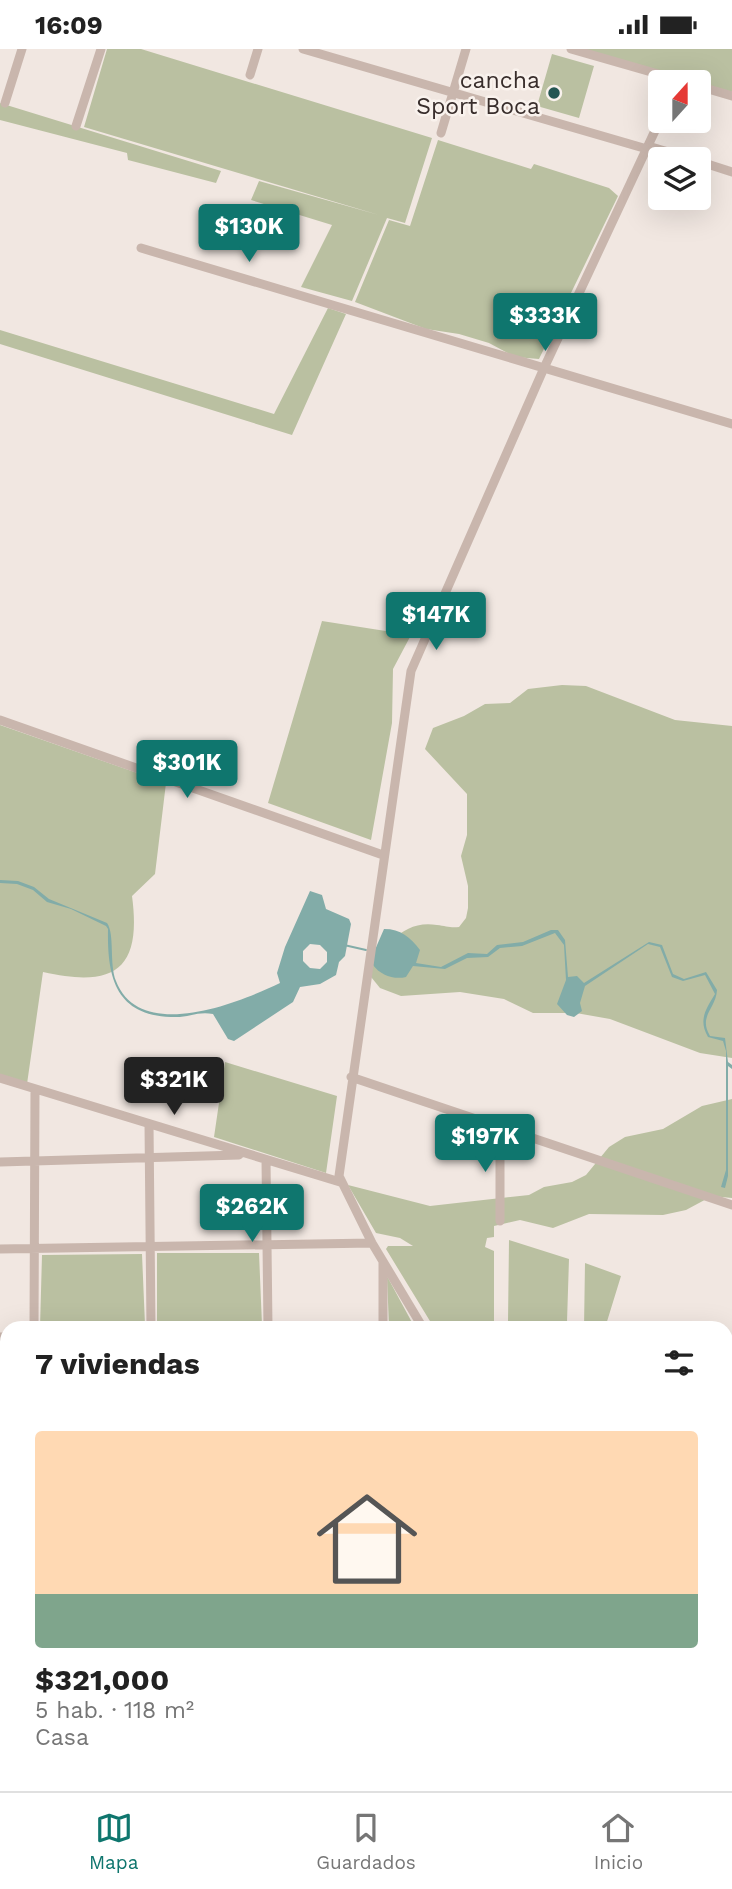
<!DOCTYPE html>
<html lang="es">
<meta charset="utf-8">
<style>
:root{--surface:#fff;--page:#f2f2f2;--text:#222;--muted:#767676;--line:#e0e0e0;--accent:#0f766e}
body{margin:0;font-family:"Work Sans",sans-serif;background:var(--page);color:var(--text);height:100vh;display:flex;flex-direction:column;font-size:26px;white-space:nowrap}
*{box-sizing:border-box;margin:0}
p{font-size:23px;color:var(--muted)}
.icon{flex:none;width:38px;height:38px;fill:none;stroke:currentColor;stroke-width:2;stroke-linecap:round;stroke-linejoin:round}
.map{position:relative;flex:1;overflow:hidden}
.drawer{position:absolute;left:0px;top:1272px;width:733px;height:471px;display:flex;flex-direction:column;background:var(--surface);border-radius:21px 21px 0 0;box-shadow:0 7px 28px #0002}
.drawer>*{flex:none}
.needle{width:46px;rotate:21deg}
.tools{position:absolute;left:648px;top:21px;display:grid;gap:14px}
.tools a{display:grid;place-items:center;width:63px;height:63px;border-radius:7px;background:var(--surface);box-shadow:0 7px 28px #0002;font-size:35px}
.price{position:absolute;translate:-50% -60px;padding:0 16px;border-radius:7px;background:var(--accent);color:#fff;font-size:23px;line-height:46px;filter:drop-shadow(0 2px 4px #0008)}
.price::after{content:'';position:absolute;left:50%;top:42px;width:21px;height:16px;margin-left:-10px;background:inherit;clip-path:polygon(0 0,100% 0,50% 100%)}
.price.selected{background:#222;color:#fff}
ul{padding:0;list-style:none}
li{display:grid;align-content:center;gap:14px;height:371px;padding:0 35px}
li span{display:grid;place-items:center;height:217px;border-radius:7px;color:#555}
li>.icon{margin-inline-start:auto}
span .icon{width:126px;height:126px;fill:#fffc;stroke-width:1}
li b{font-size:30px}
h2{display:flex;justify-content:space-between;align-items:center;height:84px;padding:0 35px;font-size:30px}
.status{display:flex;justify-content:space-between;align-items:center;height:49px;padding:0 35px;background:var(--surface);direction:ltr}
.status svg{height:19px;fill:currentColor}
.dock{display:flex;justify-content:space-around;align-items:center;height:98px;border-top:2px solid var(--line);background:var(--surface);font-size:19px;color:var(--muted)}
.dock a{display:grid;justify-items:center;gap:4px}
.dock .selected{color:var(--accent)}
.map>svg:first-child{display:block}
.green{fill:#bac0a1}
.water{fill:#82aca8;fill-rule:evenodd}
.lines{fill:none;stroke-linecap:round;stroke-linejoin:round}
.stream{stroke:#82aca8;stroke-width:2}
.minor{stroke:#c9b6ad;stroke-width:9}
.poi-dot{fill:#245652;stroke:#f9f2ed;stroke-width:2.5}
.labels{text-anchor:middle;stroke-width:5;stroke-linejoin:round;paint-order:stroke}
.poi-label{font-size:23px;fill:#382d2b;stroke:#f9f2ed;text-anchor:end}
</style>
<div class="status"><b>16:09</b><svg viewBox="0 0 49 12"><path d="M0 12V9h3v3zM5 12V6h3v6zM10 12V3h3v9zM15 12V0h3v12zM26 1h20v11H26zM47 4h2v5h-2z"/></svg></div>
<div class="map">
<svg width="732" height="1742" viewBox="0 0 732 1742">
<rect width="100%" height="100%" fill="#f1e7e1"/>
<path class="green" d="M107 0H141L432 89 405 174 387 169 352 252 301 238 332 176 251 151 259 132 379 166 84 78Z
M579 0H732V45Z
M552 5 594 17 579 69 537 57Z
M0 54 221 122 216 134 128 111 127 104 0 71Z
M438 91 531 120 534 115 609 139 618 147 539 310 515 308 489 294 459 285 426 280 355 253 389 171 410 177Z
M328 259 346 265 292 386 0 295V281L274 365Z
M322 572 411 586 393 620 392 674 371 791 268 754Z
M562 636 586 637 675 671 732 677V1009L700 1004 610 970 576 964H533L504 950 460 943 401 947 380 939 367 923C385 899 402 870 437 876 446 877 450 879 459 878L466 869 468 859V837L461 807 467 786V745L425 700 433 679 464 667 485 655 510 654 528 640Z
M0 676 166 734 155 825 132 847C142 921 114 939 43 923L27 1035 0 1026Z
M225 1013 337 1047 326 1124 214 1088Z
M732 1050V1149L712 1147 686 1161 663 1166 589 1165 553 1179 520 1171 494 1177V1188L487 1189 485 1198 494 1202V1276L491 1279 433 1277 386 1200 388 1197H413L400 1189 376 1184 348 1136 430 1157 529 1146 544 1138 572 1133 586 1126 609 1098 625 1088 663 1080 702 1057Z
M509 1191 569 1210 567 1273H508Z
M157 1204H259L262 1276 157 1279Z
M142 1205 145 1276 142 1279H40L42 1206Z
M585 1214 621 1227 605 1279H584Z
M387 1229H388L415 1279 389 1277Z
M726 1610 732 1611V1736H726Z"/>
<path class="water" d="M0 831 18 832 34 838 49 850 107 874C115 885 109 915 116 932 140 994 238 954 280 934L277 924 285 898 310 842 322 846 326 860 349 870 351 875 345 907 339 913 336 926 320 935 300 938 293 953 234 992 228 990 213 965C199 962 189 968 176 968 117 968 107 931 108 880L106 877 71 860 47 853 33 841 17 835 0 834ZM310 895 320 896 327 903V913L320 920 310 919 303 912V902Z
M384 880C401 880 410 888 420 901L416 914 441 918 468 904 487 905 497 896 523 893 551 881H558L565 891 568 928 577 927 584 934 649 893 662 896 673 925 684 930 706 923 717 941C716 960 698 967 710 987L725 989 728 1013 732 1016V1020L728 1017V1127L725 1139 721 1138 726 1121V1002L723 992 708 988C698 971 706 960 715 945L705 926 683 932 672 928 660 898 648 895 585 937 580 954 582 962 574 968 567 966 557 955 566 931 564 896 555 884 522 897 500 899 488 908 467 909 445 920 413 917 406 928C394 931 380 926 373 916L374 903Z"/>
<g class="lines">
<path class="stream" d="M344 896 366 901"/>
<path class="minor" d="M303 0 647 100
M571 0 686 33
M250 26 258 0
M698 37 732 47
M5 54 22 0
M76 77 101 0
M441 84 466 0
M648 97 692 110
M698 112 732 123
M141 199 732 375
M0 671 383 806
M351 1028 732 1156
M0 1029 340 1133
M149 1075 151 1279
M500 1077V1172
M266 1111 268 1279
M0 1113 239 1106
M0 1200 372 1194
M383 1214V1279
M34 1279 35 1040
M423 1279 372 1194 339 1127 411 622 544 319 660 71
M0 1288H7
M0 1370 7 1372
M0 1417 7 1399
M0 1467H7
M726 1604 732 1606
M0 1608 7 1607
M38 1736V1742
M155 1736V1742
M272 1736V1742
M388 1736V1742
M506 1736V1742
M573 1736V1742
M595 1742 732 1741"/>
</g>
<circle class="poi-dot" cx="554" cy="44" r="7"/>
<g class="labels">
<g class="poi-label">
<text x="540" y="39">cancha<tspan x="540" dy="26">Sport Boca</tspan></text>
</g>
</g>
</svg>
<div class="tools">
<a><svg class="needle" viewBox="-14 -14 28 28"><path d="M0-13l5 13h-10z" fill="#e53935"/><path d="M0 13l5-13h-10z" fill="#767676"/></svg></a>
<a><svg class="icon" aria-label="layers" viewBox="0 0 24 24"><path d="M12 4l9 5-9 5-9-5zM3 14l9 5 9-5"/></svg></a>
</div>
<b class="price" style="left:249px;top:215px">$130K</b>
<b class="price" style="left:545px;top:304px">$333K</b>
<b class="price" style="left:436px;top:603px">$147K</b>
<b class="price" style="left:187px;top:751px">$301K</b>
<b class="price selected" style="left:174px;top:1068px">$321K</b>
<b class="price" style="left:485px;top:1125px">$197K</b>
<b class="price" style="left:252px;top:1195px">$262K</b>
<section class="drawer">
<h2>7 viviendas<svg class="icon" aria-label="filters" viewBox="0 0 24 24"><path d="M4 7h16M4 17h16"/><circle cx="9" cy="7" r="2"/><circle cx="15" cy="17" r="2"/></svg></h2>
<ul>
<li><span style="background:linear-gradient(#ffd9b3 75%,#7fa58c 0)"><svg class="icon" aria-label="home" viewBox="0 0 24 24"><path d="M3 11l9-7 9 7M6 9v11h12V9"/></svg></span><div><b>$321,000</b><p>5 hab. · 118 m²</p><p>Casa</p></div></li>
</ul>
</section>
</div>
<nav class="dock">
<a class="selected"><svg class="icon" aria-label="map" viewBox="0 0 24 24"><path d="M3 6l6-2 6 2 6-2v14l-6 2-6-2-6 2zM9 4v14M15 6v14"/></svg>Mapa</a>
<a><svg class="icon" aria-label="saved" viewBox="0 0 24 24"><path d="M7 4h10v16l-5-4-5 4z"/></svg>Guardados</a>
<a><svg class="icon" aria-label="home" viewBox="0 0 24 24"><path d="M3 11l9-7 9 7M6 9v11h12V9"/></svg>Inicio</a>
</nav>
